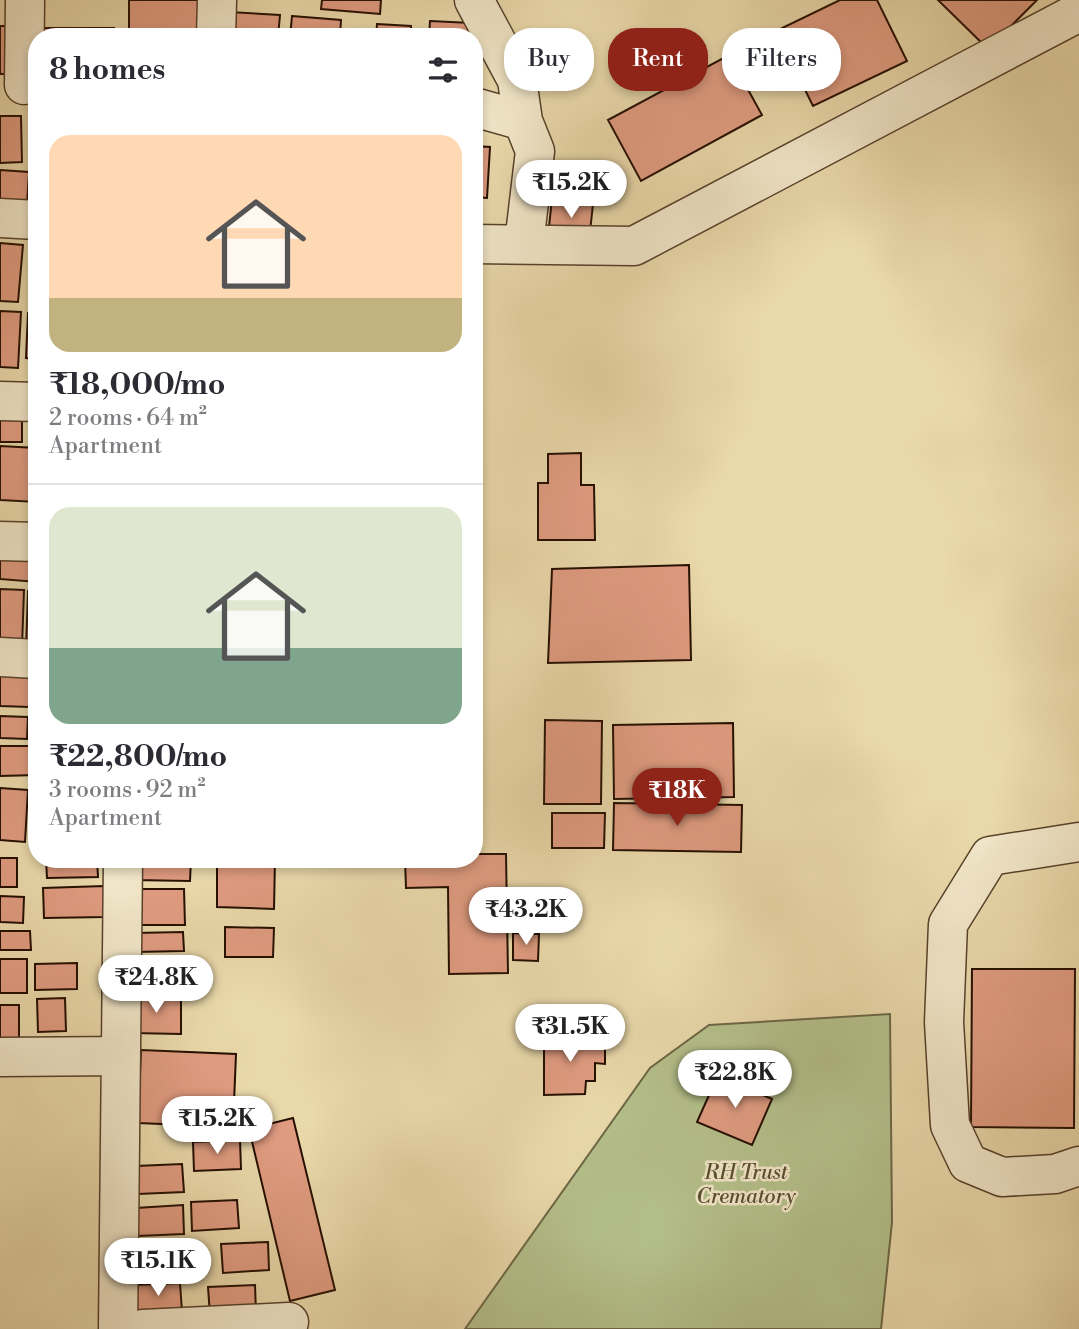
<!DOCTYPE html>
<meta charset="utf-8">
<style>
:root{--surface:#fff;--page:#f2f2f3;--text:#2b2b33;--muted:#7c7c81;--line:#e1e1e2;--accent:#8f2418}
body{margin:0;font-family:"Libre Bodoni",serif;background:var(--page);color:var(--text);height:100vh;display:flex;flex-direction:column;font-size:26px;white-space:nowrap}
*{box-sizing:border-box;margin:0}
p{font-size:23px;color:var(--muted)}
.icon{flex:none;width:38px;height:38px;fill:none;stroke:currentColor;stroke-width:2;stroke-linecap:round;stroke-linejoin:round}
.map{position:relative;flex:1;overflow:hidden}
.details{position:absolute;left:28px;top:28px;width:455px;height:840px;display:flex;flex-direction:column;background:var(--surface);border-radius:28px;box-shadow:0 4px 10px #0003}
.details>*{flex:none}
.top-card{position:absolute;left:504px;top:28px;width:469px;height:63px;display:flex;gap:14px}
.price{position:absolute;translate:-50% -60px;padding:0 16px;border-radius:24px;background:#fff;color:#222;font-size:23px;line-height:46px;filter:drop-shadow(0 2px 4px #0008)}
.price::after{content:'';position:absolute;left:50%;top:42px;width:21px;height:16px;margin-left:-10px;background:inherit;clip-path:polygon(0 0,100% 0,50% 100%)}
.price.active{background:var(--accent);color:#fff}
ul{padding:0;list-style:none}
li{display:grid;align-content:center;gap:14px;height:371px;padding:0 21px}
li+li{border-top:2px solid var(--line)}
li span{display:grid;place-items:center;height:217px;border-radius:21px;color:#555}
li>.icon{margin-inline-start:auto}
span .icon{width:126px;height:126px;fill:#fffc;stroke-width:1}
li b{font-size:30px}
h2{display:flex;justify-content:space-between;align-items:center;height:84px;padding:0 21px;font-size:30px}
.tag{padding:0 24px;border-radius:28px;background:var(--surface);box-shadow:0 4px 10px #0003;font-size:24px;line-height:63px}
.tag.active{background:var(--accent);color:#fff}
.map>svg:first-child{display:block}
.green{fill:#b4bf8a;stroke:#6d6745;stroke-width:2}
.building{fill:#df9b80;stroke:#260f00;stroke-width:2}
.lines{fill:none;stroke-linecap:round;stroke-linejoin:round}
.minor-casing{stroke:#57412a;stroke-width:41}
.minor{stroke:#f1e6c8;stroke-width:38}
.labels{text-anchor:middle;stroke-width:5;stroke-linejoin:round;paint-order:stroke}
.park-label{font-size:21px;font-style:italic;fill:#584d30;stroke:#f1e6c8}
</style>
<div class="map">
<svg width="1079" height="1329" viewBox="0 0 1079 1329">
<rect width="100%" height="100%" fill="#e9d8aa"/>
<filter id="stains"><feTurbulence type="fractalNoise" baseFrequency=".00286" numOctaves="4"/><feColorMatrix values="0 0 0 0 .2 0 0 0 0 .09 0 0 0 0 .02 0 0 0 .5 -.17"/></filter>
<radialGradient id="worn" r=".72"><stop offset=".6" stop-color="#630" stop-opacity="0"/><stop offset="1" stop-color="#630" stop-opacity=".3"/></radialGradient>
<path class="green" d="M890 1014 892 1222 881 1329H465L650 1068 709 1025Z"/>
<path class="building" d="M129 0H199V37H129Z
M322 0H381L380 14 321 9Z
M840 0H877L907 61 813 106 776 31Z
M938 0H1037L988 49Z
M229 12 280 15 278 37H228Z
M292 16 341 20 340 37H290Z
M430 21 471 23V37H429Z
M377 24 411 26V37H376Z
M0 26H13L12 74H0Z
M34 28H114V37H37Z
M729 55 762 115 641 181 608 120Z
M0 116H21L22 162 0 163Z
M474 146 490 147 487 198 474 197Z
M0 170 29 172 27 207 0 205Z
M552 199 593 204 589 241 548 236Z
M0 243 23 245 18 302 0 301Z
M0 311 21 312 18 368 0 367Z
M28 313 37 314V359L26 358Z
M0 395H22V442H0Z
M0 446 37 448V502L0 500Z
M581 453V485H594L595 540H538V483H548V454Z
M37 533V582L0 579V544Z
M689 565 691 660 548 663 552 569Z
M0 589 24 590 22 647 0 646Z
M28 591H37V648H26Z
M0 673 30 674 29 707 0 706Z
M0 716 28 717 27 739 0 738Z
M545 720 602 721 601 804H544Z
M733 723 734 797 614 799 613 725Z
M0 746H37V775L0 776Z
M0 788 28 790 25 842 0 840Z
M614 803 742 805 741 852 613 850Z
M552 813H605L604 848H552Z
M474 854H506L508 973 449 974 448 887 406 888 405 859H474Z
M0 858H17V887H0Z
M46 859H97L98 877 47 878Z
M135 859H191L190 881 134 880Z
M217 859H275L274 909 217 907Z
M104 886 105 917 44 918 43 888Z
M132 889H184L185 925H132Z
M0 896 24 897 23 923 0 922Z
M225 927 274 928 273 957H225Z
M0 931H30L31 950H0Z
M183 932 184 951 135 952 134 933Z
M513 933 539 934 538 961 513 960Z
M0 959H27V993H0Z
M134 962H184V984L134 983Z
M77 963V989L35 990V964Z
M972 969H1075L1074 1128 971 1127Z
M132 996 181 997V1034L132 1033Z
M65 998 66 1031 38 1032 37 999Z
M0 1005H19V1042H0Z
M544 1035 583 1036 582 1045 605 1046V1064L595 1063V1081H586L585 1094 544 1095Z
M141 1050 236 1054 233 1127 138 1123Z
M718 1075 772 1099 752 1145 697 1122Z
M293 1118 335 1290 290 1301 249 1129Z
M240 1140 241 1169 194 1171 193 1142Z
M182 1164 184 1192 138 1194 136 1166Z
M237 1200 239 1228 192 1231 191 1202Z
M183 1205 184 1234 138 1236 136 1208Z
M268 1242 269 1270 223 1273 221 1244Z
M188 1248 190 1277 144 1279 142 1251Z
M180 1283 182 1311 135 1314 134 1285Z
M255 1285 256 1313 210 1315 208 1287Z"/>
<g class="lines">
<defs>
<path id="minor" d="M474 0 517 80 523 121 535 151 524 244
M216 37 217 0
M24 85 25 0
M474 107 523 121
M0 218 37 220
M474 244 634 246 1079 12
M0 401 37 402
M0 541 37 542
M0 657 37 659
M1079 842 990 856 948 924 944 1022 950 1125 968 1163 1002 1177 1055 1174 1079 1166
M0 1057 121 1056
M118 1329 123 859
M143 1329 289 1322"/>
</defs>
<use href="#minor" class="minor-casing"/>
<use href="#minor" class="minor"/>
</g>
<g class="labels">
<g class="park-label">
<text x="746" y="1179">RH Trust<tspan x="746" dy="24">Crematory</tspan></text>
</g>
</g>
<rect width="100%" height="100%" filter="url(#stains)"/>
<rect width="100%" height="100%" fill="url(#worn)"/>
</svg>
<b class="price" style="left:571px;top:220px">₹15.2K</b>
<b class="price active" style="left:677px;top:828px">₹18K</b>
<b class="price" style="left:526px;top:947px">₹43.2K</b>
<b class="price" style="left:156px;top:1015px">₹24.8K</b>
<b class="price" style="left:570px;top:1064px">₹31.5K</b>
<b class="price" style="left:735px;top:1110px">₹22.8K</b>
<b class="price" style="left:217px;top:1156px">₹15.2K</b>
<b class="price" style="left:158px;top:1298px">₹15.1K</b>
<div class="top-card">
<a class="tag">Buy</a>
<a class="tag active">Rent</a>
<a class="tag">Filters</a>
</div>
<section class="details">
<h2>8 homes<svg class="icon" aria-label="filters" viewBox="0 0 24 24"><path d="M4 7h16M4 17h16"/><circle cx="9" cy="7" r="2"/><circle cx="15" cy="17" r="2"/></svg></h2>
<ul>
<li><span style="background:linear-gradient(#ffd9b3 75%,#c2b280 0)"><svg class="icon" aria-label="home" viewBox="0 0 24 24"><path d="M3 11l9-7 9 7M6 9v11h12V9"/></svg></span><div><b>₹18,000/mo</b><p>2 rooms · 64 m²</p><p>Apartment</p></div></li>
<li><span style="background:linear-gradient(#dfe7d0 65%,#7fa58c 0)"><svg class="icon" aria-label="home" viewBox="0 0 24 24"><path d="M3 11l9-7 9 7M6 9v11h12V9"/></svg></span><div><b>₹22,800/mo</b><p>3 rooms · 92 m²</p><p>Apartment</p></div></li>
</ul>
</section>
</div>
